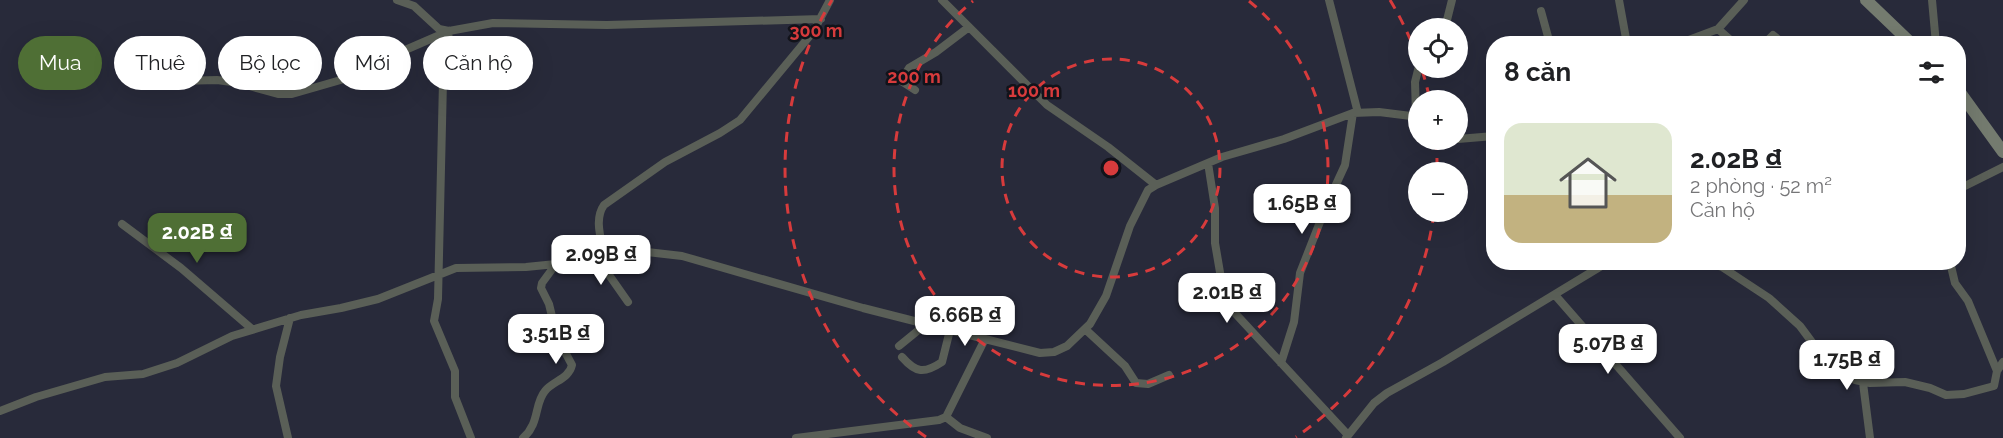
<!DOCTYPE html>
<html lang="vi">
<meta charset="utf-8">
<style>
:root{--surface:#fff;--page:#f6f6f6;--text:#202124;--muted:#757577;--accent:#4f6f35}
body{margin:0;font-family:Raleway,sans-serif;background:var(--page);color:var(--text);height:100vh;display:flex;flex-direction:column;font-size:22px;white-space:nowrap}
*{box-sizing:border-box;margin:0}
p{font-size:20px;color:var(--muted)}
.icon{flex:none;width:33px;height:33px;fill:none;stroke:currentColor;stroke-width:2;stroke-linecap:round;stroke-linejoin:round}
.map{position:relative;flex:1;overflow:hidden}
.drawer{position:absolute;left:1486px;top:36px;width:480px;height:234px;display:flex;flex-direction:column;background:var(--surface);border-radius:24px;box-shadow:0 6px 24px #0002}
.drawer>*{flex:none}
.hud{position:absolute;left:18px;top:36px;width:570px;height:54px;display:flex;gap:12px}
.fabs{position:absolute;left:1408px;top:18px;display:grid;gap:12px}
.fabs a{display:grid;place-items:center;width:60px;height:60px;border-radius:50%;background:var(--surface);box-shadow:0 6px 24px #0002;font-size:30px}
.price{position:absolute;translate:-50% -51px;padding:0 14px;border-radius:12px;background:#fff;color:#222;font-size:20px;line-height:39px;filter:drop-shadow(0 2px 3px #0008)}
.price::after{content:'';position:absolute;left:50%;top:36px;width:18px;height:14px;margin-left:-9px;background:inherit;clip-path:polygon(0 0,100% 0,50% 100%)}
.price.on{background:var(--accent);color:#fff}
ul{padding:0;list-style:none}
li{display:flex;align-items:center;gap:18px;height:150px;padding:0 18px}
li span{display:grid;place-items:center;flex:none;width:168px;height:120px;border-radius:18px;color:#555}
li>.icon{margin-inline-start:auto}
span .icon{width:72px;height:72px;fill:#fffc;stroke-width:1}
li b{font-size:26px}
h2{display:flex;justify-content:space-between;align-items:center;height:72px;padding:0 18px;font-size:26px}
.tag{padding:0 21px;border-radius:27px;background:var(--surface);box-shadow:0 6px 24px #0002;font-size:21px;line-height:54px}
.tag.on{background:var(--accent);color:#fff}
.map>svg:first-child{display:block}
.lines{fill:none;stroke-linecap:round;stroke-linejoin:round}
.street{stroke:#5a5f57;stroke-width:8}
.secondary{stroke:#747b6f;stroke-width:12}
.ring{fill:none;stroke:#d73b3c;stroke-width:3;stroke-dasharray:10 8}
.centre{fill:#d73b3c;stroke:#12131a;stroke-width:3}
.ring-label{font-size:18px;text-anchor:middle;font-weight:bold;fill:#d73b3c;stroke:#12131a;stroke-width:5;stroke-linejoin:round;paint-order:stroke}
</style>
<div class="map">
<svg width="2003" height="438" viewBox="0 0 2003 438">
<rect width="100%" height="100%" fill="#282a3a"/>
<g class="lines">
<path class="street" d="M397 0 414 6 439 29 449 31 493 23 607 25 821 19
M942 0 1047 105 1108 147 1156 185
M1329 0 1358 113
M1619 0 1627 44
M1932 0 1936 44
M1541 11 1550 44
M1445 28 1452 0
M1718 29 1735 44
M1678 44 1718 29 1744 0
M1764 44 1773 35 1784 44
M179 81 217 80 239 83 278 94H292L358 75 389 57 449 31 443 81 438 299 434 321 455 371V397L471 438
M915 90 901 81 909 68 936 52 969 27
M1416 115 1415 82 1419 66
M1458 139 1494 136
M1208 163 1215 208V243L1222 284 1233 311 1348 435
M1959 189 2003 167
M122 224 181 268 252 329
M604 254C601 238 594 219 604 205L665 162 720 133 740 120 813 32 830 0
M595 255 628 302
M1704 262 1722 267 1769 298 1800 326 1823 357 1855 380 1870 383 1905 382 1930 388 1946 395 1964 394 1994 386 1997 371 2003 362
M1950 262 1955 283 1968 301 1997 371
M1555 295 1680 438
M1085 329 1125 366 1136 383 1148 384 1169 375
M899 346 926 324
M902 357C916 373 924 374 942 362L950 330
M1281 363 1294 322 1300 273 1327 204 1345 165 1353 113
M1863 383 1870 438
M0 411 36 397 105 377 143 374 177 363 232 336 301 315 341 308 378 299 456 268 526 267 556 264 604 254 647 252 682 256 863 308 985 339 1040 353 1054 352 1067 346 1090 324 1106 296 1130 226 1148 190 1156 185 1222 157 1284 139 1353 113 1379 112 1419 117
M946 417 960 428 987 438
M288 438 276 386 280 357 290 318
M523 438C540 423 534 404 545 391 553 381 569 379 572 365L557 337 549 304 541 288 542 283 556 264
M796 438 939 420 946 417 985 339
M1346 438 1374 403 1387 393 1443 362 1608 262"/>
<path class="secondary" d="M1866 0 1912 44
M1959 91 2003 152"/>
</g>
<g class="ring">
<circle cx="1111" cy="168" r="109"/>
<path d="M1249 1A217 217 0 1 1 973 1"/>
<path d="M1434 213A326 326 0 0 1 1296 437M926 437A326 326 0 0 1 832 0M1390 0A326 326 0 0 1 1418 59M1422 70A326 326 0 0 1 1430 100M1436 140A326 326 0 0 1 1437 171"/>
</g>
<circle cx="1111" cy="168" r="9" class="centre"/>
<g class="ring-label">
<text x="816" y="37">300 m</text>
<text x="914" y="83">200 m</text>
<text x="1034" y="97">100 m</text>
</g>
</svg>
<div class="fabs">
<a><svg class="icon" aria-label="locate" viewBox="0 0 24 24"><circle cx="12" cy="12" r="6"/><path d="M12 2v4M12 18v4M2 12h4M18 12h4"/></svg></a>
<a>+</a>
<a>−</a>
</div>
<b class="price" style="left:1302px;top:235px">1.65B ₫</b>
<b class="price on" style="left:197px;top:264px">2.02B ₫</b>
<b class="price" style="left:601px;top:286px">2.09B ₫</b>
<b class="price" style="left:1227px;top:324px">2.01B ₫</b>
<b class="price" style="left:965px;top:347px">6.66B ₫</b>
<b class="price" style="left:556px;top:365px">3.51B ₫</b>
<b class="price" style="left:1608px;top:375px">5.07B ₫</b>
<b class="price" style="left:1847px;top:391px">1.75B ₫</b>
<div class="hud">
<a class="tag on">Mua</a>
<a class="tag">Thuê</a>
<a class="tag">Bộ lọc</a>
<a class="tag">Mới</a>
<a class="tag">Căn hộ</a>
</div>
<section class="drawer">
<h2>8 căn<svg class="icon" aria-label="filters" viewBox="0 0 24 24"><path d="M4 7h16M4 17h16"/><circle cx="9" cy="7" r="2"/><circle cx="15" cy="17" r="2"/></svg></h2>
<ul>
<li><span style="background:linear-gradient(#dfe7d0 60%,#c2b280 0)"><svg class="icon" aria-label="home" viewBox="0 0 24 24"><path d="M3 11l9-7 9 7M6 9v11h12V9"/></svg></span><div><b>2.02B ₫</b><p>2 phòng · 52 m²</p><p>Căn hộ</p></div></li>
</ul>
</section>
</div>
